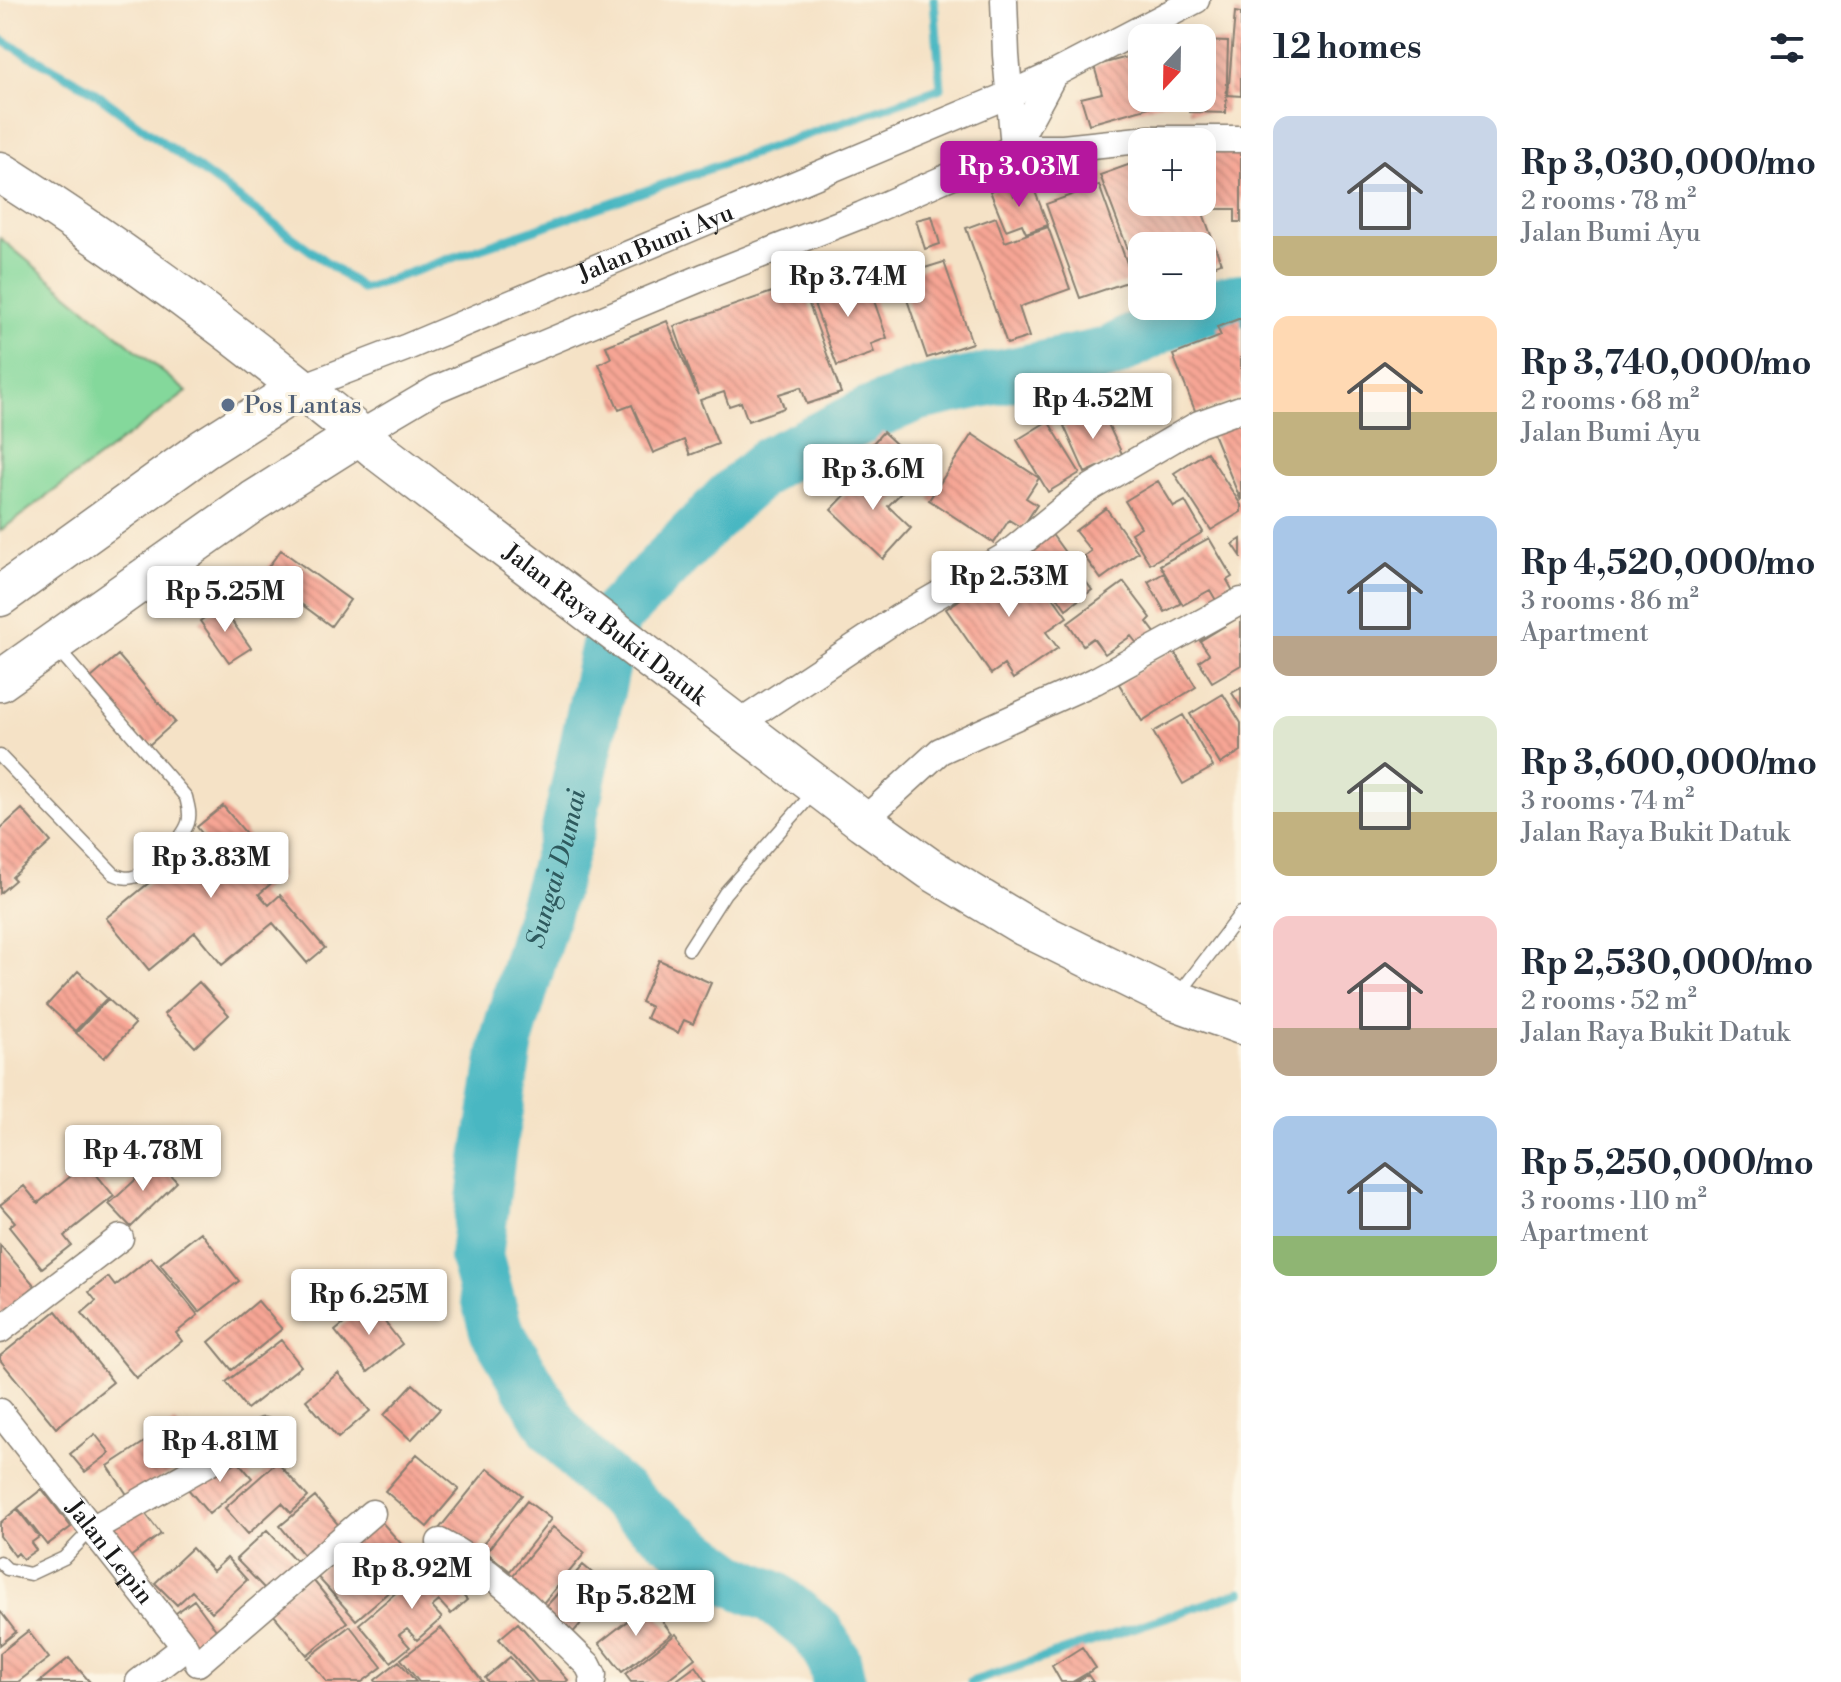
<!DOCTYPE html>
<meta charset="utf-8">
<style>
:root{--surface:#fff;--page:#f6f6f7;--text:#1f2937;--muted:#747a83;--accent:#b5179e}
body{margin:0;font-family:"Libre Bodoni",serif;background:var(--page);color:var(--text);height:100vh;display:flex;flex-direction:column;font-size:30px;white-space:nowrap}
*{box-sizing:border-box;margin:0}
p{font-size:26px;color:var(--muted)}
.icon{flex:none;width:44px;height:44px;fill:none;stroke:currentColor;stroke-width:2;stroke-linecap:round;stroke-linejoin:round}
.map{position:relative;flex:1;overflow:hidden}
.side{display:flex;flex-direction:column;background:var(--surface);width:600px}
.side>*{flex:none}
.needle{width:52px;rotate:202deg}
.buttons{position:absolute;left:1128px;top:24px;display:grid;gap:16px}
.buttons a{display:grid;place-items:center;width:88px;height:88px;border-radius:16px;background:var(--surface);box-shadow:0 4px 20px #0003;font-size:40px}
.price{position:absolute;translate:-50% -68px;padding:0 18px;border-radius:8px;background:#fff;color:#222;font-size:26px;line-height:52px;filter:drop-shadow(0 2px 4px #0008)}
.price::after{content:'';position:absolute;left:50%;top:48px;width:24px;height:18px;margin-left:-12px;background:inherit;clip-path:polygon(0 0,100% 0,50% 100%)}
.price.active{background:var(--accent);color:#fff}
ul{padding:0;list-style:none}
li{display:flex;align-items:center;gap:24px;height:200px;padding:0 32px}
li span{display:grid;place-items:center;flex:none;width:224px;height:160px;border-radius:16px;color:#555}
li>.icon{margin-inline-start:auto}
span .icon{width:96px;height:96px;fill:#fffc;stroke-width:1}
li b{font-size:34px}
h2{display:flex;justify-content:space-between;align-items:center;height:96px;padding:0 32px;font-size:34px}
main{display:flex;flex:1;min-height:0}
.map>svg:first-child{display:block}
.park{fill:#84d89b;stroke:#507a5c;stroke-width:2}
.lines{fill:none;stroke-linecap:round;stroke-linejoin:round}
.stream{stroke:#48b7c2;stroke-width:9}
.river{stroke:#48b7c2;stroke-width:54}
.building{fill:url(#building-back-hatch)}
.lane-casing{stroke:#887f71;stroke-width:15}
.street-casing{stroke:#887f71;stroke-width:29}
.primary-casing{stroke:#887f71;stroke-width:43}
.lane{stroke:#fff;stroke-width:12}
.street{stroke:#fff;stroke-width:26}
.primary{stroke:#fff;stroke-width:40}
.service-dot{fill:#5c6f8a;stroke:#fcf5e5;stroke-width:3}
.labels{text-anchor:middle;stroke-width:6;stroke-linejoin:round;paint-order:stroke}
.street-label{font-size:24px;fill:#1c1c1c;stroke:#fcf5e5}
.service-label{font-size:24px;fill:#4e5e75;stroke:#fcf5e5;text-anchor:start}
.water-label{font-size:26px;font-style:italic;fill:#2e5a5e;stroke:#fcf5e5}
</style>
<main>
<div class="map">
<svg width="1241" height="1682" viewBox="0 0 1241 1682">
<defs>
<pattern id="building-back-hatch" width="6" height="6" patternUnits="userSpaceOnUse" patternTransform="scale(2)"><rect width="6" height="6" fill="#f6a594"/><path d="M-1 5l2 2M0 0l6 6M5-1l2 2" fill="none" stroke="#d28d7f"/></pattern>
</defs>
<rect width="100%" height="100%" fill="#fcf5e5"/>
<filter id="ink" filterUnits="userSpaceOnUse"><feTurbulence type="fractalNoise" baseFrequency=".0125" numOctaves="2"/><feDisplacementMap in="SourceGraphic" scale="16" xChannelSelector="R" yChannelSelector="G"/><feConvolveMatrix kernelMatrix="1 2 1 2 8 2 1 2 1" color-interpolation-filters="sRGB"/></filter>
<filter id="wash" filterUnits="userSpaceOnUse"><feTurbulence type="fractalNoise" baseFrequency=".006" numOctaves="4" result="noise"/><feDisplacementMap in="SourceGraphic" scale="32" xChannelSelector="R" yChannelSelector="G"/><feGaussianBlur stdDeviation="1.8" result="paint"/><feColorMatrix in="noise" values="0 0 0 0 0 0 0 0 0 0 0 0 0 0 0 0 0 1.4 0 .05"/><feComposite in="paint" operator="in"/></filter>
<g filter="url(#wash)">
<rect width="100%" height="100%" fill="#f5e2c6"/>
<path class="park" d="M0 238 187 392 0 531Z"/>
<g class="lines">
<path class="stream" d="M0 39 87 87 363 289 941 88 934 0
M971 1682 1241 1592"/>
<path class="river" id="s1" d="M839 1682 834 1660 817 1632 773 1597 731 1579 648 1518 593 1471 555 1429 496 1330 476 1256 489 1153 508 1035 568 830 614 617 729 499 770 463 869 414 919 394 1108 354 1178 317 1228 302 1241 300"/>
</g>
<g id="blocks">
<path class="building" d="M1235 12 1241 13V96L1228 95Z
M1202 41 1228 42 1226 113 1189 112V98H1202Z
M1142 53V98L1178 99 1089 124 1081 98 1102 93 1094 66Z
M1205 152H1241V222H1235V209H1204Z
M1142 160V202H1199L1221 263 1202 270V246H1142V287L1100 175Z
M1009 184 1014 196 1034 189 1048 225 1026 233 1022 224 1006 230 990 191Z
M1099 185 1133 280 1080 298 1046 204Z
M932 216 940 244 925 249 916 220Z
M996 217 1005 242 1048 227 1070 289 1019 307 1029 337 1007 344 966 228Z
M944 262 972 343 927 358 899 276Z
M845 277 848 284 866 278 887 338 871 344 874 353 837 366 809 290Z
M801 282 841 393 807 404 801 387 779 394 784 408 748 421 741 402 729 406 724 392 700 400 718 444 690 455 684 440 653 453 632 405 619 410 599 364 611 358 606 346 667 321 698 395 674 326Z
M1241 318V396L1196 413 1173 355 1221 336 1217 327Z
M1101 409 1123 456 1085 473 1064 426Z
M1241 420V501L1212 431Z
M1048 421 1080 473 1048 492 1017 440Z
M883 432 919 465 901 484 865 452Z
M972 434 1039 478 1026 498 1037 505 1022 528 1009 520 994 543 929 500Z
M1207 452 1241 505V512L1211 530 1174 473Z
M875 464 903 491 888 506 911 528 883 559 831 510Z
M1158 481 1174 507 1185 501 1203 532 1150 564 1131 533 1141 527 1125 501Z
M1106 508 1138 552 1101 579 1084 556 1091 551 1075 531Z
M1051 533 1092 590 1066 609 1025 551Z
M1209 538 1232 577 1227 580 1234 593 1217 602 1210 590 1183 605 1160 565Z
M1241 539V556L1233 544Z
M281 550 350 600 331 626 262 575Z
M1024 556 1067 617 1046 632 1058 648 1013 679 1004 665 991 674 946 609Z
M1164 573 1181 603 1165 612 1148 582Z
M1124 582 1151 618 1147 622 1156 634 1139 646 1131 636 1105 654 1093 638 1083 645 1068 623Z
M221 606 251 648 229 662 200 621Z
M1241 616V665L1212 682 1199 661 1209 654 1200 641Z
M1173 650 1196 687 1142 721 1119 684Z
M118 655 175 722 149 745 91 678Z
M1241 688V707L1232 693Z
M1223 694 1241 723V751L1220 764 1190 714Z
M1183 715 1213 767 1183 784 1153 732Z
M223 806 281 875 259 894 269 905 280 895 325 948 307 963 273 923 222 965 195 932 149 970 106 918 205 837 197 827Z
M22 809 51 842 12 877 15 880 0 893V829Z
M659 960 711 983 693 1024 684 1020 678 1033 646 1018 651 1007 641 1002Z
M78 971 107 998 75 1031 47 1005Z
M199 982 229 1015 195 1047 164 1014Z
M108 999 135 1024 104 1058 76 1033Z
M157 1160 177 1182 131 1227 109 1204Z
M87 1163 114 1196 64 1236 71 1245 42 1268 9 1227 15 1222 0 1205 24 1186 38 1203Z
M201 1232 239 1281 199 1312 160 1264Z
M0 1245 35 1286 0 1316Z
M151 1257 198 1315 176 1333 182 1341 136 1378 82 1313 96 1301 89 1292 108 1277 115 1286Z
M258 1301 282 1329 232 1370 209 1342Z
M370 1303 402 1344 368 1372 335 1331Z
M56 1311 113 1382 56 1428 0 1360V1356Z
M281 1340 301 1366 247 1409 226 1382Z
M338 1373 370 1411 338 1438 306 1400Z
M413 1384 440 1409 411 1440 384 1415Z
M175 1422 199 1457 128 1496 108 1466Z
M95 1434 110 1453 85 1472 70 1454Z
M231 1453 252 1478 209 1514 188 1489Z
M417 1454 459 1489 427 1527 385 1491Z
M277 1462 308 1497 291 1513 282 1503 248 1534 225 1508Z
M488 1468 522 1495 472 1557 438 1530Z
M42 1489 71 1527 47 1545 18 1508Z
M315 1497 341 1528 306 1558 280 1526Z
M527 1501 551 1519 510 1571 486 1552Z
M139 1505 161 1534 126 1560 104 1531Z
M17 1509 39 1537 31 1543 36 1550 23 1559 18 1553 15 1556 0 1536V1523Z
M379 1519 420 1565 356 1620 315 1574Z
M553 1527 585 1553 539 1608 507 1582Z
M267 1530 296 1561 266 1590 236 1559Z
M192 1548 213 1571 227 1558 247 1580 212 1612 192 1591 177 1605 155 1583Z
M433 1561 467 1600 451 1614 439 1601 432 1607 442 1618 417 1640 407 1629 399 1635 410 1647 391 1662 359 1624Z
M583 1565 611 1589 570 1636 542 1611Z
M309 1575 347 1622 307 1655 268 1608Z
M194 1600 219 1634 197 1650 172 1616Z
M649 1604 672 1634 622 1672 599 1643Z
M0 1611 16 1632 0 1645Z
M518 1623 568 1680 566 1682H537L499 1639Z
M350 1626 382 1667 362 1682H327L308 1658Z
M441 1628 483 1682H419L401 1659Z
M28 1631 49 1658 18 1682H0V1653Z
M676 1634 695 1658 664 1682H631L625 1674Z
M1082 1647 1096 1668 1072 1682H1061L1052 1666Z
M510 1657 532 1682H488L485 1678Z
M69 1658 90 1682H39Z
M399 1661 416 1682H376L375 1680Z
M696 1666 707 1682H674Z
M1088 1675 1093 1682H1076Z"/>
</g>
</g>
<g filter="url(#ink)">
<use href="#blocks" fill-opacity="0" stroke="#887f71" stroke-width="2"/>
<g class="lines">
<defs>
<path id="lane" d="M0 756 114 874C121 877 125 879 133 877 149 874 183 838 188 823 191 814 188 806 186 797L55 646
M689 949 725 893 814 792
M1179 994 1241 913
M0 1562 7 1569 30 1574 64 1558 92 1529"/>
<g id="street">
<path d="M1004 0 1006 55 1014 148"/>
<path d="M1014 148 1054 74"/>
<path id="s2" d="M300 388 405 348 1008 95 1054 74 1196 0"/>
<path d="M360 434 436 389 706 276 862 215 1014 148H1063L1149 139H1241"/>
<path d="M737 725 898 618 1004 557 1085 491 1199 424 1241 409"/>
<path d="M863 821 940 751 1095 681 1241 601"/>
<path d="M0 1330 120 1238"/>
<path id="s3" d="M0 1412 185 1647 139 1682"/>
<path d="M92 1529 264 1431"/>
<path d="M440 1542C497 1571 542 1621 588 1665L593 1675 592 1682"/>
<path d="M198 1663 372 1513"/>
</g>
<g id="primary">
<path id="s4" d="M0 172C104 238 204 310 300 387 327 409 355 430 381 453L863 821 930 869 1025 926 1175 1000 1241 1024"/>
<path d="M0 596 204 449 300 388"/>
<path d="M0 681 254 501 360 434"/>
</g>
</defs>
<use href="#lane" class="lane-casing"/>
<use href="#street" class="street-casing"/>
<use href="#primary" class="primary-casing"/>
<use href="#lane" class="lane"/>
<use href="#street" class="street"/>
<use href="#primary" class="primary"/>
</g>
</g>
<circle class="service-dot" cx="228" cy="405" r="8"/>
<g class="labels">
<g class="street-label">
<text dy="8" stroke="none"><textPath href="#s2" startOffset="384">Jalan Bumi Ayu</textPath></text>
<text dy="8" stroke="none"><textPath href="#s4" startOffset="756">Jalan Raya Bukit Datuk</textPath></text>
<text dy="8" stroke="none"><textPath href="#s3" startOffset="178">Jalan Lepin</textPath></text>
</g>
<g class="service-label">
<text x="244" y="413">Pos Lantas</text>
</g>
<g class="water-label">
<text dy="9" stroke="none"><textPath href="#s1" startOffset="978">Sungai Dumai</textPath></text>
</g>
</g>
</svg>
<div class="buttons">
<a><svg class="needle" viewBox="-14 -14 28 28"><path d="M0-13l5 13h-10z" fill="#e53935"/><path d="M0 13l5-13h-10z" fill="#747a83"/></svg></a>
<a>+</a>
<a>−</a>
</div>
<b class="price active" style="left:1019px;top:209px">Rp 3.03M</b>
<b class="price" style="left:848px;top:319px">Rp 3.74M</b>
<b class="price" style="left:1093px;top:441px">Rp 4.52M</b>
<b class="price" style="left:873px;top:512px">Rp 3.6M</b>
<b class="price" style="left:1009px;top:619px">Rp 2.53M</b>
<b class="price" style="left:225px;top:634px">Rp 5.25M</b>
<b class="price" style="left:211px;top:900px">Rp 3.83M</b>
<b class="price" style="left:143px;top:1193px">Rp 4.78M</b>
<b class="price" style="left:369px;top:1337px">Rp 6.25M</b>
<b class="price" style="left:220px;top:1484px">Rp 4.81M</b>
<b class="price" style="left:412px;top:1611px">Rp 8.92M</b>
<b class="price" style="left:636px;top:1638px">Rp 5.82M</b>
</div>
<section class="side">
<h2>12 homes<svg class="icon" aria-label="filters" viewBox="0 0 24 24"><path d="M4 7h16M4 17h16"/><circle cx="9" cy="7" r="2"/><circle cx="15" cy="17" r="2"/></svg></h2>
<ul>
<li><span style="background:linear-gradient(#c9d6e8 75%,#c2b280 0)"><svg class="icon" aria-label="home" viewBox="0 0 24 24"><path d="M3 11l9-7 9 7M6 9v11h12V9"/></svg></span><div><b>Rp 3,030,000/mo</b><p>2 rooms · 78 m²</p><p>Jalan Bumi Ayu</p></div></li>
<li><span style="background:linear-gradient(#ffd9b3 60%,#c2b280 0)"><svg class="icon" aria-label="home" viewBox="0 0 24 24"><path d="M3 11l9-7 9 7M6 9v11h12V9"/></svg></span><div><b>Rp 3,740,000/mo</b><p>2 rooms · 68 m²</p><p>Jalan Bumi Ayu</p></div></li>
<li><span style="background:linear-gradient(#a9c7e8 75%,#b9a48a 0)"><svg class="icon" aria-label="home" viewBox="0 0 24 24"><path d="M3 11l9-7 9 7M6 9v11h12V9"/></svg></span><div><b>Rp 4,520,000/mo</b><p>3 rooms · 86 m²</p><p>Apartment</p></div></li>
<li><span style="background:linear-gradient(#dfe7d0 60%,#c2b280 0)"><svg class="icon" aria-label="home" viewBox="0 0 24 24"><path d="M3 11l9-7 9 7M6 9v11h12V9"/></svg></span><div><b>Rp 3,600,000/mo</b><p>3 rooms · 74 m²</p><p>Jalan Raya Bukit Datuk</p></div></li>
<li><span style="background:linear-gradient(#f6c9c9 70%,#b9a48a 0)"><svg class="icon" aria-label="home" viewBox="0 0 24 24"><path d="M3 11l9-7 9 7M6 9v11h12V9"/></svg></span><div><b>Rp 2,530,000/mo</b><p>2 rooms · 52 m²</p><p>Jalan Raya Bukit Datuk</p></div></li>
<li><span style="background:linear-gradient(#a9c7e8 75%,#8fb573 0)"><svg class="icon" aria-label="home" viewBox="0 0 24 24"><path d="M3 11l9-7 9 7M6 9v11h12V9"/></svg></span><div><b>Rp 5,250,000/mo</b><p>3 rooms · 110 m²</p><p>Apartment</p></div></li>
</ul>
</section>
</main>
